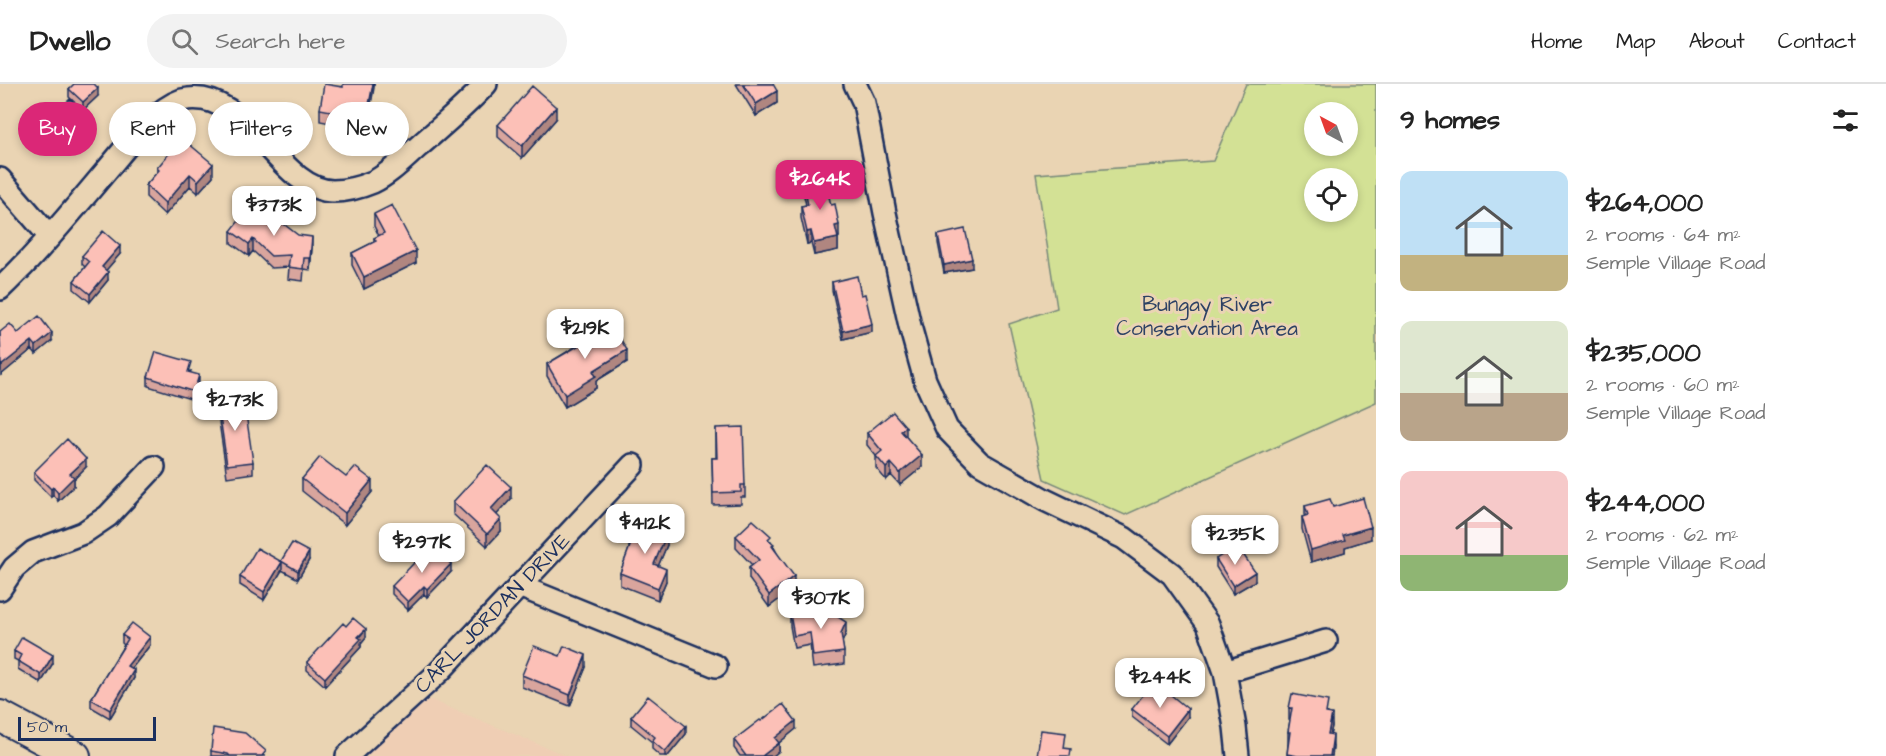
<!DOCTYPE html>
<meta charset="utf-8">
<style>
:root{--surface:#fff;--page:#f2f2f2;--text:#222;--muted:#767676;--line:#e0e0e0;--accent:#db2777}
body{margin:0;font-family:"Architects Daughter",sans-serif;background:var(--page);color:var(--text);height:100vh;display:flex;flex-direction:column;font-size:22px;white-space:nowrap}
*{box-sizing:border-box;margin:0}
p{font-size:20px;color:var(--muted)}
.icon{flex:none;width:33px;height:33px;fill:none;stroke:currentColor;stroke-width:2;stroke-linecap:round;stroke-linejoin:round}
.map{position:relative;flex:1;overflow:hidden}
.panel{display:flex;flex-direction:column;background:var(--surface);width:510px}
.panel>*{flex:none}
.guide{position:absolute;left:18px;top:18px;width:570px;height:54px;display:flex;gap:12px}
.needle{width:39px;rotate:319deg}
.buttons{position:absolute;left:1304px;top:18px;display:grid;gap:12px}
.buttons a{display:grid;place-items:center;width:54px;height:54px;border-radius:50%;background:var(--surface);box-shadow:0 3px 9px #0003;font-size:30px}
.scale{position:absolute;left:18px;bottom:15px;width:138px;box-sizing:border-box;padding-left:6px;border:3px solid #1b2f5e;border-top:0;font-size:16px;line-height:21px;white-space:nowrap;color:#1b2f5e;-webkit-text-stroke:4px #ead4b3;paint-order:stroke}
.price{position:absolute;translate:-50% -51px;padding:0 14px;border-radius:12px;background:#fff;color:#222;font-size:20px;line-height:39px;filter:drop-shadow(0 2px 3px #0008)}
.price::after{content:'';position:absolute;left:50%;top:36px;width:18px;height:14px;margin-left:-9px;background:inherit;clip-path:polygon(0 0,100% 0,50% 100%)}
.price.current{background:var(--accent);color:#fff}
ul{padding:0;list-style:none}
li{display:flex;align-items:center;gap:18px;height:150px;padding:0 24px}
li span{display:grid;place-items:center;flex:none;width:168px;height:120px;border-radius:12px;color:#555}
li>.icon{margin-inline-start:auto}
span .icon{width:72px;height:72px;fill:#fffc;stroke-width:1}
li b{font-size:26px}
h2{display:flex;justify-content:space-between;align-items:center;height:72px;padding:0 24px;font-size:26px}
.tag{padding:0 21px;border-radius:27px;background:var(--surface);box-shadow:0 3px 9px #0003;font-size:21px;line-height:54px}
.tag.current{background:var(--accent);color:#fff}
header{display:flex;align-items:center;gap:36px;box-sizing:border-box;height:84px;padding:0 30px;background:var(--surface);border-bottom:2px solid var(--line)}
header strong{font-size:28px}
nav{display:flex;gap:33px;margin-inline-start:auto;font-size:21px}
.search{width:420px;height:54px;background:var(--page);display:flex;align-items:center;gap:15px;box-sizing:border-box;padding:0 21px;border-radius:33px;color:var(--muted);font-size:22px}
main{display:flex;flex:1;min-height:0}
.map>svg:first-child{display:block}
.built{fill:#efceb4}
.green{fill:#d3e195;stroke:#77887a;stroke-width:1.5;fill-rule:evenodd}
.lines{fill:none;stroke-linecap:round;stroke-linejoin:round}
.minor-casing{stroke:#1b2f5e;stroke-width:26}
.secondary-casing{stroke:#1b2f5e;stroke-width:34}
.minor{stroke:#ead4b3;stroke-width:21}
.secondary{stroke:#ead4b3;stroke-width:30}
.wall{fill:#d9a59d;stroke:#1b2f5e;stroke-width:1.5}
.shaded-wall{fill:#b08680;stroke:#1b2f5e;stroke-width:1.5}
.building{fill:#fcc0b7;stroke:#1b2f5e;stroke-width:1.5}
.labels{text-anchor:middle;stroke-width:6;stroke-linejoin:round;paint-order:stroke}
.park-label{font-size:21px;fill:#2d4164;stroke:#ead4b3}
.street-label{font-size:21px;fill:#1b2f5e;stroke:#ead4b3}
</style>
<header>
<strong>Dwello</strong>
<div class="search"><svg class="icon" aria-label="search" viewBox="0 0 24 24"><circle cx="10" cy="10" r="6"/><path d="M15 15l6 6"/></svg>Search here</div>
<nav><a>Home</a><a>Map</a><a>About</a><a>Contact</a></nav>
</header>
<main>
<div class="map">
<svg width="1376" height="672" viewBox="0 0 1376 672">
<rect width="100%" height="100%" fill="#ead4b3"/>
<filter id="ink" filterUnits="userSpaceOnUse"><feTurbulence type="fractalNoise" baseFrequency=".0167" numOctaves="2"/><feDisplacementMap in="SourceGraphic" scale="12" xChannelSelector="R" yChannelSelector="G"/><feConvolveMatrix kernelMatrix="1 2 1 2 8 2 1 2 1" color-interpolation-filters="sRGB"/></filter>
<g filter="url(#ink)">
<path class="built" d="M427 616H431L567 672H360Z"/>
<path class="green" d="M1246 0H1376V318L1125 431 1044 395 1009 240 1057 224 1036 90 1213 77ZM1314 28H1347V62H1314ZM1314 94H1347V128H1314Z"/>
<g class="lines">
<defs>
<path id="minor" d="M855 0 864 19 885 129 910 242 925 296 947 345 980 379 1045 416 1124 454 1172 490 1208 540 1225 588 1235 643 1238 672
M0 95 50 153
M0 205C10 196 19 186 29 176 56 147 81 117 106 87 126 64 153 26 182 16 246 0 278 107 333 107 346 107 361 103 373 98 390 90 405 74 419 62 442 42 466 22 486 0
M519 502 716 582
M0 505 14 484 33 468 83 449 108 432 154 383
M1225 588 1326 557
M347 672 439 588 633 381"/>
<path id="secondary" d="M0 632 75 672"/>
</defs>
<use href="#minor" class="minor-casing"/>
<use href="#secondary" class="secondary-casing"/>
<use href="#minor" class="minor"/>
<use href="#secondary" class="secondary"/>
</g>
<path class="wall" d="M374 0 367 42 347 38 346 42 320 37V25L343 3Z
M736 0H773L777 19 756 32Z
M69 5 98 12 83 26 69 13Z
M556 35 522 74 498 53V41Z
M46 38 86 40 62 63 46 47Z
M157 84 213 92 198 109 190 102 165 131 146 113V101L157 89Z
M803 96 831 121 839 153 838 154V166L814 171 811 159 807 160 801 134V122L806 121 803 108Z
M374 130 416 179 364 205 352 181V169L374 158V154L379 152 374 142Z
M269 135 312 164 310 186 304 185 303 197 288 195 289 183 271 184 253 167 249 172 231 159V147Z
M938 151 972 184 944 189 938 159Z
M120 170 106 186 108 196 90 218 74 205V197L85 183 82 180V172Z
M832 198 861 211 872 248 843 255 832 206Z
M0 248 18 249 52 257 36 270 32 265 1 291Z
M597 256 627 278 596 297V304L565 323 547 292V280L575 263V257Z
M191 287 190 289 199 299 194 316 148 302V293Z
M218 319 253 378V389L227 393 218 331Z
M716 344 745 401V413H741V420L713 421 712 374H716Z
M867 349 906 352 922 383 900 401 891 391 886 396 876 384V372L867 361Z
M86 383 74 395V402L58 417 53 411 51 413 34 396V388Z
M302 395 372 408 345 441 302 407Z
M511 415 496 431 501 447 487 462 453 430V418Z
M1305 422 1333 423 1371 455 1345 463V468L1311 478 1302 445V433L1305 432Z
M629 452 667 461 658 482 666 497 658 516 620 501V489L629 465Z
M736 452 771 457 794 504 769 523 749 495V484L752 481 736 464Z
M1216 475 1255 497 1233 510 1216 483Z
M309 476 298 495 282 486 264 516 240 501V493L281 478Z
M451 488 427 513 424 510 408 526 392 510V502Z
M790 530 838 533 846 549 842 558 844 568V580L813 584 810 561 794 564 790 542Z
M346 542 366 553 361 559V563L325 602 307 586V578Z
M122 551 150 561 132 584 134 594 110 634 91 623V615L124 561 122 559Z
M14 567 53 579 41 599 18 585V577L14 575Z
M586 583 570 622 522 603V591Z
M1289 624 1328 629 1332 642 1330 651 1333 663 1332 672H1287L1288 660V648L1290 636H1289Z
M1132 625 1188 633 1167 660 1132 633Z
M631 633 686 650 668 672H660L652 665V658L631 641Z
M761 637 796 645 779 659V667L773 672H740L734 664V656Z
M211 667 266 672H211Z"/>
<path class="shaded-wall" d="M373 0H374V4L367 42V31Z
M98 4V12L83 26V18Z
M777 7V19L756 32V20Z
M556 23V35L522 74V62Z
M86 32V40L62 63V55Z
M213 80V92L198 109V97Z
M190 90V102L165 131V119Z
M839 141V153L835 154V142Z
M811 147V159L807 160V148Z
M312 153V164L310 186V174Z
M838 154V166L814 171V159Z
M253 155V167L249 172V160Z
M120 162V170L102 191V183Z
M416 167V179L364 205V193Z
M972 175V184L944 189V181Z
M108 188V196L90 218V210Z
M872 240V248L843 255V247Z
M52 249V257L36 270V262Z
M32 257V265L1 291V282Z
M627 266V278L596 297V304L565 323V311L593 287Z
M199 291V299L194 316V308Z
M906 343V355L901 347Z
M922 371V383L900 401V389Z
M86 375V383L74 395V402L58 417V409L70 390Z
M891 379V391L886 396V384Z
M372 396V408L345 441V429Z
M53 403V411L51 413V405Z
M511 403V415L491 437V425Z
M501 435V447L487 462V450Z
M1371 443V455L1345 463V468L1311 478V466L1343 451Z
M667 449V461L654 492V480Z
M309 468V476L298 495V487Z
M282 478V486L264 516V508Z
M451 480V488L427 513V505Z
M666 485V497L658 516V504Z
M1255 488V497L1233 510V502Z
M794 492V504L769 523V511Z
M424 502V510L408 526V518Z
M846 538V549L841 561V549Z
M366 545V553L361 559V563L325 602V594Z
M150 553V561L127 590V582Z
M53 571V579L41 599V591Z
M586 571V583L570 622V611Z
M134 586V594L110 634V626Z
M1188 625V633L1167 660V652Z
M1332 630V642L1328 662V650Z
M796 637V645L775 662V654Z
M686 642V650L668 672H665V668Z
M1333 651V663L1332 672H1330Z
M779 659V667L773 672H762Z"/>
<path class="building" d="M74 0H94L98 4 83 18 69 5Z
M324 0 343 3V0H373L367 31 347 26 346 30 320 25Z
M743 0H773L777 7 756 20Z
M532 2 556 23 522 62 498 41Z
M70 15 86 32 62 55 46 38Z
M182 54 213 80 198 97 190 90 165 119 146 101 159 86 157 84Z
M824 92 831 121 835 120 839 141 835 142 838 154 814 159 811 147 807 148 801 122 808 121 803 96Z
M251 121 269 135 272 131 298 151 312 153 310 174H304L303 185 288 183 290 171 271 172 253 155 249 160 231 147Z
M392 121 416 167 364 193 352 169 376 157 374 154 384 149 374 130Z
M965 145 972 175 944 181 938 151Z
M103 147 120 162 102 183 108 188 90 210 74 197 89 178 82 172Z
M857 192 861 211 865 210 872 240 843 247 832 198Z
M39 232 52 249 36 262 32 257 1 282 0 248 10 240 18 249Z
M615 246 627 266 593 287 596 292 565 311 547 280 578 262 575 257 592 247 597 256Z
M156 268 191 278 188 288 199 291 194 308 148 293Z
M244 316 253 378 227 381 218 319Z
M893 328 906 343 901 347 922 371 900 389 891 379 886 384 876 372 882 367 867 349Z
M743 343 745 401H741V408L713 409 712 374H717L716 344Z
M67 355 86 375 70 390 74 393 58 409 53 403 51 405 34 388Z
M320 373 346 393 355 383 372 396 345 429 302 395Z
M487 381 511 403 491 425 501 435 487 450 453 418Z
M1363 414 1371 443 1343 451 1345 456 1311 466 1302 433 1308 431 1305 422 1330 415 1333 423Z
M753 436 771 452 768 455 774 460 772 462 794 492 769 511 749 484 759 476 736 452Z
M635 437 667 449 654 480 666 485 658 504 620 489 633 454 629 452Z
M292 459 309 468 298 487 281 477Z
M431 461 451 480 427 505 424 502 408 518 392 502Z
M1237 461 1255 488 1233 502 1216 475Z
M257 464 282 478 264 508 240 493Z
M837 523 838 533 846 538 841 549 844 568 813 572 810 549 794 552 790 530Z
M353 534 366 545 358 553 361 555 325 594 307 578 343 539 346 542Z
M132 539 150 553 127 582 134 586 110 626 91 615 128 555 122 551Z
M22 553 53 571 41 591 18 577 21 571 14 567Z
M534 562 560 572 564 562 586 571 570 611 522 591Z
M1154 597 1188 625 1167 652 1132 625Z
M1292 610 1328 617 1326 629 1332 630 1328 650 1333 651 1330 672H1298L1287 670 1290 648H1288L1292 624H1289Z
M648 612 686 642 665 668 652 657 655 653 631 633Z
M783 620 796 637 775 654 779 659 762 672H746L734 656 760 636 761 637Z
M213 644 245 649 266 667 262 672H230L228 670 211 667Z
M1041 646 1066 649 1064 664 1071 665 1070 672H1037Z"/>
</g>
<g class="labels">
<g class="park-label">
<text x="1207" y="227">Bungay River<tspan x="1207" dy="24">Conservation Area</tspan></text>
</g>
<g class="street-label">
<text transform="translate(492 529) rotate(-46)" y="7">CARL JORDAN DRIVE</text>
</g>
</g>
</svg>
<div class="buttons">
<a><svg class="needle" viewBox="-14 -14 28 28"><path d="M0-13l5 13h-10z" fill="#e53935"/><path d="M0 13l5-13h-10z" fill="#767676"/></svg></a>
<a><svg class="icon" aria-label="locate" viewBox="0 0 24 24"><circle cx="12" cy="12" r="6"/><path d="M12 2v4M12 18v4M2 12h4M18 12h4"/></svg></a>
</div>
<div class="scale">50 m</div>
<b class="price current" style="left:820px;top:127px">$264K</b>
<b class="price" style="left:274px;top:153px">$373K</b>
<b class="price" style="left:585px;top:276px">$219K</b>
<b class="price" style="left:235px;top:348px">$273K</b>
<b class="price" style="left:645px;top:471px">$412K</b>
<b class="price" style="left:1235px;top:482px">$235K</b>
<b class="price" style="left:422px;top:490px">$297K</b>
<b class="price" style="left:821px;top:546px">$307K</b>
<b class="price" style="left:1160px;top:625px">$244K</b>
<div class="guide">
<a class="tag current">Buy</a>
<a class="tag">Rent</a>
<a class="tag">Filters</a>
<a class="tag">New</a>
</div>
</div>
<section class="panel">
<h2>9 homes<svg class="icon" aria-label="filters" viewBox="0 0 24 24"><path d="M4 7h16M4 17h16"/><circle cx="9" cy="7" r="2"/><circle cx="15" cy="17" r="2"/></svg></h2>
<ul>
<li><span style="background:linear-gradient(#bfe0f5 70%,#c2b280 0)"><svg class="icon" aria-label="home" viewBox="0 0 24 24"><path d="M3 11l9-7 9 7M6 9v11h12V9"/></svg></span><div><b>$264,000</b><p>2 rooms · 64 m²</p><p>Semple Village Road</p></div></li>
<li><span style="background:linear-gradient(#dfe7d0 60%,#b9a48a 0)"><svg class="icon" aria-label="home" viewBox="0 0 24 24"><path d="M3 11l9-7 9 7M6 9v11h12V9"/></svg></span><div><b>$235,000</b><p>2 rooms · 60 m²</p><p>Semple Village Road</p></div></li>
<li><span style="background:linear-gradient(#f6c9c9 70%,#8fb573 0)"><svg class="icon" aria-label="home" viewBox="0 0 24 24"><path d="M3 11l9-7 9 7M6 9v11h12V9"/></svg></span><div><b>$244,000</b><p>2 rooms · 62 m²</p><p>Semple Village Road</p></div></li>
</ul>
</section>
</main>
